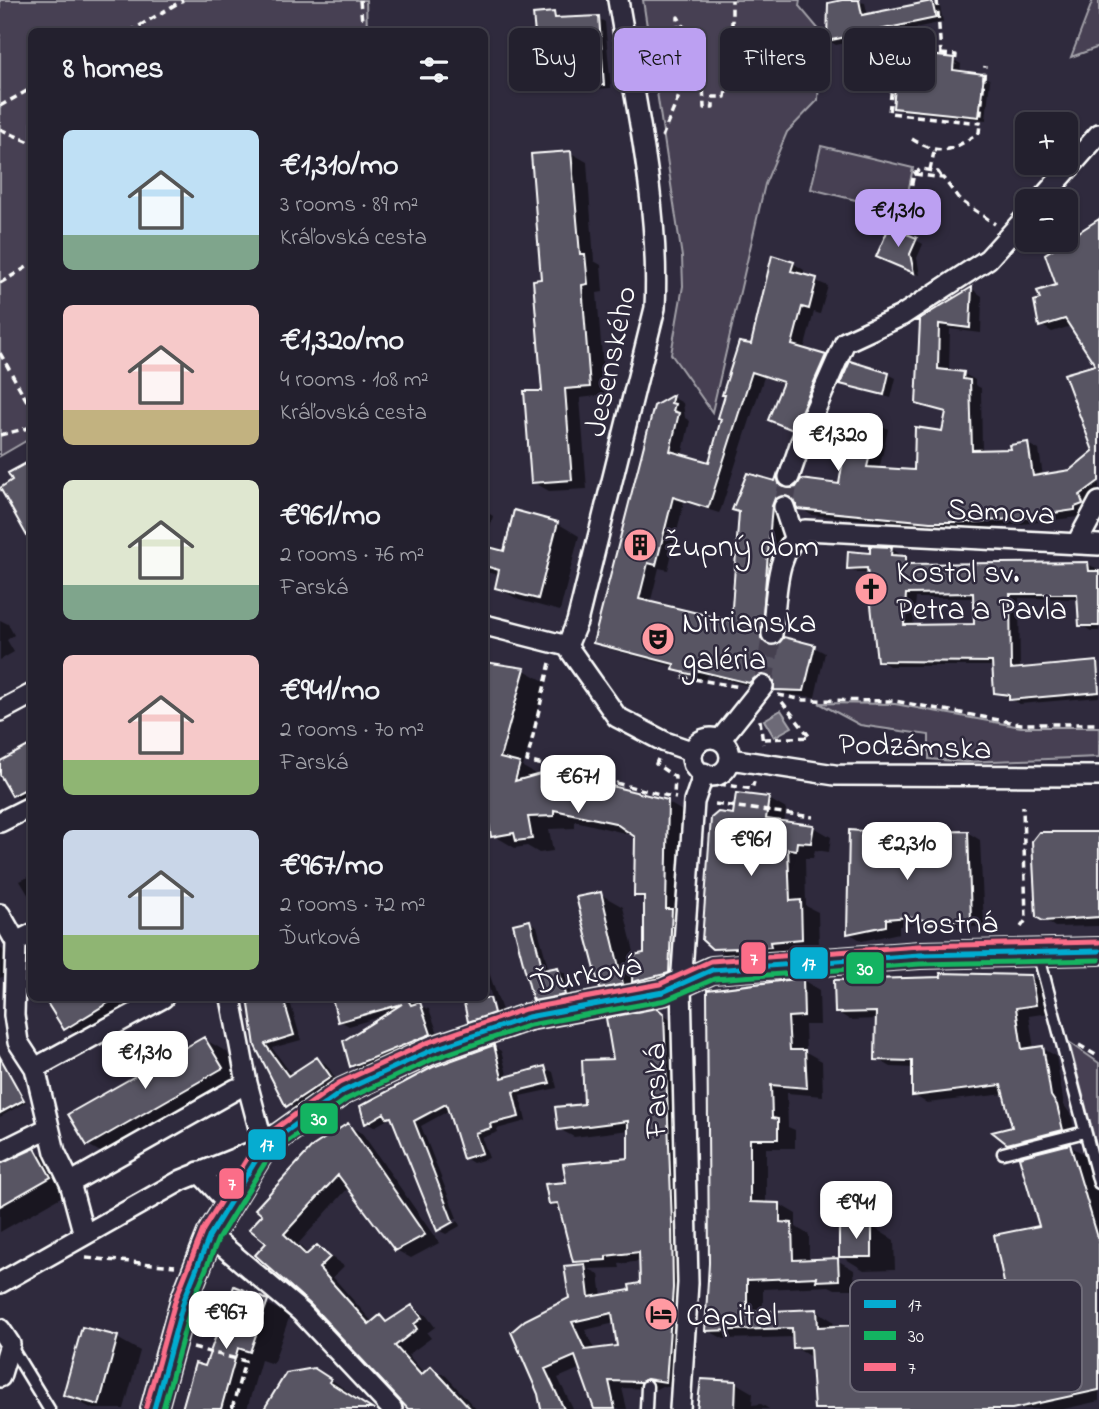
<!DOCTYPE html>
<meta charset="utf-8">
<style>
:root{--surface:#23202e;--page:#2f2d3a;--text:#f1f3f6;--muted:#a3a3aa;--line:#403e4a;--accent:#bca0f2}
body{margin:0;font-family:"Indie Flower",sans-serif;background:var(--page);color:var(--text);height:100vh;display:flex;flex-direction:column;font-size:26px;white-space:nowrap}
*{box-sizing:border-box;margin:0}
p{font-size:23px;color:var(--muted)}
.icon{flex:none;width:38px;height:38px;fill:none;stroke:currentColor;stroke-width:2;stroke-linecap:round;stroke-linejoin:round}
.map{position:relative;flex:1;overflow:hidden}
.sheet{position:absolute;left:28px;top:28px;width:460px;height:973px;display:flex;flex-direction:column;background:var(--surface);border-radius:10px;box-shadow:0 2px 5px #0004,0 0 0 2px var(--line)}
.sheet>*{flex:none}
.guide{position:absolute;left:509px;top:28px;width:485px;height:63px;display:flex;gap:14px}
.tools{position:absolute;left:1015px;top:112px;display:grid;gap:14px}
.tools a{display:grid;place-items:center;width:63px;height:63px;border-radius:10px;background:var(--surface);box-shadow:0 2px 5px #0004,0 0 0 2px var(--line);font-size:35px}
.price{position:absolute;translate:-50% -60px;padding:0 16px;border-radius:14px;background:#fff;color:#222;font-size:23px;line-height:46px;filter:drop-shadow(0 2px 4px #0008)}
.price::after{content:'';position:absolute;left:50%;top:42px;width:21px;height:16px;margin-left:-10px;background:inherit;clip-path:polygon(0 0,100% 0,50% 100%)}
.price.on{background:var(--accent);color:#111}
ul{padding:0;list-style:none}
li{display:flex;align-items:center;gap:21px;height:175px;padding:0 35px}
li span{display:grid;place-items:center;flex:none;width:196px;height:140px;border-radius:10px;color:#555}
li>.icon{margin-inline-start:auto}
span .icon{width:84px;height:84px;fill:#fffc;stroke-width:1}
li b{font-size:30px}
h2{display:flex;justify-content:space-between;align-items:center;height:84px;padding:0 35px;font-size:30px}
.pill{padding:0 24px;border-radius:10px;background:var(--surface);box-shadow:0 2px 5px #0004,0 0 0 2px var(--line);font-size:24px;line-height:63px}
.pill.on{background:var(--accent);color:#111}
.map>svg:first-child{display:block}
.green{fill:#464152;stroke:#a2a0a8;stroke-width:2}
.water{fill:#6d6a77;stroke:#a7a6ad;stroke-width:2}
.shadow{fill:#0007;fill-rule:evenodd}
.building{fill:#595564;stroke:#fff;stroke-width:2;fill-rule:evenodd}
.lines{fill:none;stroke-linecap:round;stroke-linejoin:round}
.minor-tunnel{stroke:#443f50;stroke-width:19;stroke-dasharray:19 10;stroke-linecap:butt}
.service-casing{stroke:#fff;stroke-width:15}
.minor-casing{stroke:#fff;stroke-width:24}
.tertiary-casing{stroke:#fff;stroke-width:30}
.path{stroke:#fff;stroke-width:3.5;stroke-dasharray:7 5;stroke-linecap:butt}
.service{stroke:#2f2a3d;stroke-width:10}
.minor{stroke:#2f2a3d;stroke-width:19}
.tertiary{stroke:#2f2a3d;stroke-width:24}
.bus-1-casing{stroke:#2f2a3d;stroke-width:10}
.bus-2-casing{stroke:#2f2a3d;stroke-width:10}
.bus-3-casing{stroke:#2f2a3d;stroke-width:10}
.bus-1{stroke:#06acd0;stroke-width:5}
.bus-2{stroke:#13b361;stroke-width:5}
.bus-3{stroke:#fb6d88;stroke-width:5}
.labels{text-anchor:middle;stroke-width:5;stroke-linejoin:round;paint-order:stroke}
.street-label{font-size:32px;fill:#fff;stroke:#2f2a3d}
.poi-label{font-size:32px;fill:#fff;stroke:#2f2a3d;text-anchor:start}
.key{fill:#2f2a3d;stroke:#6d6a77;stroke-width:2}
.key-label{font-size:19px;fill:#fff}
.line-badge{stroke:#2f2a3d;stroke-width:2.5}
.badge-label{font-size:19px;text-anchor:middle;font-weight:bold;fill:#fff}
</style>
<div class="map">
<svg width="1099" height="1409" viewBox="0 0 1099 1409">
<rect width="100%" height="100%" fill="#2f2a3d"/>
<filter id="ink" filterUnits="userSpaceOnUse"><feTurbulence type="fractalNoise" baseFrequency=".0143" numOctaves="2"/><feDisplacementMap in="SourceGraphic" scale="14" xChannelSelector="R" yChannelSelector="G"/><feConvolveMatrix kernelMatrix="1 2 1 2 8 2 1 2 1" color-interpolation-filters="sRGB"/></filter>
<g filter="url(#ink)">
<path class="green" d="M0 0H366L367 31 32 32 31 438 0 456Z
M643 0H800L799 6 821 32 818 100 787 132 765 184 712 412 671 354 683 286 682 257Z
M1093 0H1099V47L1071 57Z
M821 146 913 168 904 212 811 189Z
M819 703 895 704 1021 727H1099V757L966 762 929 759V735L860 725Z
M1069 1042 1099 1063V1157Z"/>
<path class="water" d="M781 710 792 727 774 737 764 720Z"/>
<path class="shadow" d="M850 0 865 3 868 16 932 3 940 7 943 22 836 45 828 40Z
M554 13 561 20 598 18 605 22 611 88 594 89 587 85 586 69 567 70 540 64Z
M954 60 961 64 960 73 983 75 990 80 986 120 902 111 895 107 929 70Z
M571 153 587 162 594 261 601 265 603 292 597 293 605 395 580 398 587 489 549 491 533 482 544 393 543 281Z
M1099 220V496L1086 516 989 528 943 527 811 515 791 501 783 512 771 641 772 647H814L825 653 815 697 788 695 776 689V680L770 681 761 689 707 675 705 680 686 675 675 667 606 648 595 642 655 407 672 397 683 403 685 418 690 421 682 456 710 464 752 346 793 263 804 270 803 276 828 286 820 314 814 312 804 350 836 363 805 435 770 420 784 384 764 377 721 509 719 513 684 502 668 570 659 568 650 604 733 623 778 478 788 484 790 490 840 486 877 423 888 429 879 470 915 472 943 433 947 414 918 403 920 321 972 289 982 296 981 333 950 329 949 372 964 374 975 380V385L981 388 982 452 1013 451 1028 444 1039 450 1043 476 1071 472 1095 452 1097 366 1071 326 1052 332 1041 325 1036 311 1058 286Z
M916 240 923 244 917 258 920 275 886 261Z
M888 374 896 378 891 398 842 383Z
M485 511 493 516 485 547Z
M557 523 579 536 560 611 519 600 497 587 500 575 485 572V548L505 553Z
M891 548 915 565 1088 564 1097 569 1099 631H1091L1081 625 1079 599 1019 598 1020 670 1099 663V697L1020 704 996 692 994 666H889L879 660 869 573H858L849 568ZM916 598H975V625L913 626Z
M0 620 8 624 14 635 7 640 14 652 0 660Z
M485 662 502 668 503 664 524 670 546 682 523 767 539 776 667 802 689 815 690 985 622 1000 599 987 578 899 600 894 623 907 635 956 645 954 646 900 636 895 637 836 575 821V828L549 829 553 851 539 853 527 846 515 848 493 835 485 785Z
M32 746V806L13 795 0 772V763Z
M769 799 786 809 784 823 814 827 831 837 829 852 815 850 813 858H805L806 906 818 912 819 948 787 951 788 956 731 958 713 947 734 816Z
M967 832 980 840 984 926 944 930 923 923 899 926V933L862 941 849 933 886 834 899 842V865L907 866 930 862Z
M1099 833V926L1055 927 1041 918 1035 911 1036 837Z
M32 875V901L20 881Z
M529 922 537 926 549 971 558 969 565 973 572 999 542 1004 535 1000Z
M0 946 6 955V975L0 978Z
M485 961 505 1019 482 1027 470 1021 463 998H485V986L494 1022 498 1021 488 984H485Z
M1030 976 1044 984 1049 1013 1029 1016 1034 1049 1042 1048 1056 1056 1064 1105 1071 1115 1076 1137 1023 1151 1008 1143 1014 1129 1005 1094 927 1103 913 1095 914 1068 891 1067 877 1059 878 1019 850 1020 837 1012Z
M803 980 819 990 820 1025H805L806 1052 822 1061 823 1096 787 1093 788 1127 795 1130V1148H766V1204H779L796 1214V1227L809 1235V1261L837 1260 854 1270 855 1289H835L829 1286 763 1289V1313L817 1311 833 1321 834 1328 876 1326 912 1308 929 1318 934 1358 962 1354 970 1316 1009 1298 1041 1227 1070 1146 1087 1156 1099 1197V1401L1064 1409H813L811 1357 794 1347V1337L724 1339 707 1330 711 1263 709 991Z
M160 998 88 1042 66 1028 47 999Z
M248 998H289L301 1040 272 1048 292 1075 317 1059 326 1064 338 1082 296 1110 288 1105 257 1046Z
M334 998H415L417 1005 429 1009 440 1039 360 1071 351 1066 383 1016 349 1026 340 1021Z
M657 1010 678 1024 681 1389 662 1386 656 1389 622 1388 627 1409H595L581 1368 558 1378 573 1409H543L540 1393 513 1332 571 1299 584 1266 574 1261 561 1209 550 1203 568 1184 630 1160 629 1130 574 1137 559 1129 586 1106 615 1060ZM641 1261 642 1285 632 1291 602 1297 599 1274 589 1269 620 1268 619 1264ZM615 1323 619 1348 595 1351 585 1330Z
M204 1039 227 1052 244 1082 111 1158 88 1145Z
M493 1046 501 1051 508 1078 545 1068 553 1072 557 1088 520 1096 526 1121 497 1129 498 1132 482 1138 489 1158 473 1163 465 1158 450 1110 421 1126 457 1218 441 1227V1231L458 1221 460 1226 446 1234 438 1230 395 1121 390 1118 374 1127 366 1123Z
M0 1056 26 1102 0 1117Z
M348 1125 362 1133 439 1243 411 1258 396 1250 349 1187 298 1244 309 1255 317 1247 344 1266 333 1277 373 1323 380 1317 389 1322 412 1307 426 1315 435 1327 427 1333 431 1338 408 1355 425 1374 432 1368 446 1376 476 1409H410L268 1243Z
M35 1150 58 1163 73 1190 0 1232V1169Z
M871 1226 894 1240 895 1269 864 1270 841 1256Z
M235 1289 290 1315 273 1364 261 1360 247 1409H184L206 1368Z
M117 1338 140 1351 124 1409H93L65 1395Z
M313 1369 332 1380 372 1409H270Z
M702 1381 736 1383 753 1393 752 1405 761 1404 769 1409H699Z"/>
<path class="building" d="M842 0H859L862 15 932 1 936 18 827 41 828 3Z
M554 12 555 18 599 16 604 85 586 86 584 65 558 67 557 62 538 65 533 14Z
M929 55 954 58 953 70 984 74 979 117 893 108 897 65 928 68Z
M571 151 580 254H585L588 284 582 285 590 387 565 389 572 480 531 483 524 391H542L533 280 541 279 531 154Z
M1099 219V481L1080 495 1083 504 1075 507V510L1020 518 976 522H930L798 509 793 498 787 495 775 498 772 506 761 638 770 646 777 645 784 637 815 645 804 691 774 690V681L764 674 758 675 749 683 695 670 694 675 673 670 674 664 593 643 654 406 673 395 671 403 675 404 673 411 679 413 670 451 709 462 721 419 718 418 725 395H722L739 342 751 344 772 255 794 262 791 271 817 278 809 309 802 307 792 345 826 355 793 430 768 420 783 382 752 372 710 503 708 508 673 497 656 565 648 563 639 599 731 621 739 512 732 510 747 473 775 481 777 475 779 484 786 489 796 487 801 479 839 484 850 417 878 421 867 467 914 470 915 427 942 431 946 412 916 404 920 321H916L972 287 970 328 939 324 938 369 964 372 963 379 970 380 972 450 1011 449 1010 445 1028 442 1033 476 1070 470 1093 451 1064 374 1095 365 1065 319 1039 327 1034 301 1040 299 1037 291 1056 285 1045 254Z
M889 227 917 238 910 254 914 273 876 257Z
M850 361 889 373 884 395 840 384Z
M32 460V545L0 488 12 480 8 473Z
M514 510 558 522 538 599 495 588 499 570 485 566V546L504 551Z
M870 546 892 547 891 555 906 556V564L1088 562 1089 571H1099V626H1079L1077 594H1010L1011 669 1097 661 1099 692 1009 700V695L994 693 992 662 877 661 867 568 847 569 848 551 870 553ZM973 593 974 624 904 625 906 594Z
M485 662 525 668 500 758 520 763 515 781 551 771 668 800 666 909H672L669 973 632 982 633 955 644 953V896H634L635 837 615 823 554 810V816L528 817 532 839 516 841 514 833 491 837 485 796Z
M32 744V786L12 796 0 775V761Z
M736 793 769 797 766 819 814 825 811 843 797 842 796 850 788 849 790 901 801 900 802 939 770 942 771 947 712 949 702 940 711 818 718 812 733 814Z
M849 830 887 833V860L907 865 928 860 929 832 968 831 971 919 929 924V921L909 917 886 919V926L847 934Z
M1039 832H1099V917L1043 921 1036 917 1032 841Z
M601 892 623 984 600 989 576 897Z
M530 920 543 970 558 967 565 995 533 1001 513 924Z
M940 973 1031 975 1036 1005 1016 1008 1022 1049 1043 1046 1051 1096 1057 1105 1063 1130 1007 1144 992 1132 1012 1127 1001 1085 912 1096V1061L875 1060 876 1012 835 1013 834 980 941 977Z
M803 978 804 1016 788 1017 790 1050H805L807 1088 771 1085 772 1118 778 1119V1139H750V1202L780 1203V1222L792 1223 793 1260 838 1258 839 1280 816 1281 817 1277 747 1280V1312L817 1309 818 1327 875 1324V1310L913 1306 919 1358 960 1353 956 1316 968 1315 967 1305 1007 1297 994 1235 1039 1226 1019 1157 1070 1144 1099 1241V1390L1012 1409H814L810 1347 793 1348 792 1328 705 1331 709 1263 707 990Z
M44 998H116L64 1030Z
M248 998H283L294 1035 265 1044 288 1076 317 1057 331 1077 286 1107 255 1046Z
M332 998H407L411 1005 420 1002 431 1034 350 1067 343 1041 402 1004 338 1022Z
M463 998H490L494 1013 468 1022Z
M657 1008 664 1014 672 1224 673 1288 666 1382 647 1379 641 1382 609 1381 615 1409H594L575 1356 545 1369 564 1409H541L538 1394 511 1332 525 1320 569 1298 564 1266 585 1264 589 1297 630 1290 629 1285 640 1283 639 1252 606 1256V1260L573 1262 558 1203 549 1204 545 1184 566 1182 563 1164 628 1158V1121L558 1130 555 1107 584 1104 582 1060 613 1059 606 1018ZM612 1313 617 1346 585 1350 572 1322Z
M204 1037 223 1068 87 1146 68 1114Z
M494 1045 502 1078 545 1066 550 1083 513 1092 519 1117 490 1124 491 1128 475 1133 482 1153 463 1159 446 1104 414 1121 453 1222 437 1231 391 1117 387 1118 384 1113 365 1124 360 1106 433 1067Z
M0 1057 24 1100 0 1113Z
M348 1123 425 1235 395 1251 338 1175 284 1234 306 1255 317 1245 330 1257 319 1268 369 1324 380 1315 386 1322 412 1305 422 1318 414 1324 417 1329 395 1346 421 1375 431 1366 471 1409H408L310 1304 255 1255 266 1243 249 1229 262 1215 255 1209 313 1146Z
M35 1148 51 1177 0 1206V1164Z
M839 1225H872V1257H839Z
M234 1286 268 1300 250 1352 238 1348 221 1409H182L195 1363 205 1366Z
M82 1327 118 1336 99 1405 63 1395Z
M314 1368 331 1379 329 1382 372 1409H264L286 1373Z
M701 1379 736 1381 735 1409H697Z"/>
<g class="lines">
<path class="minor-tunnel" d="M784 507 789 477
M763 686 772 634"/>
<defs>
<path id="service" d="M1038 953 1099 1183
M1003 1153 1085 1132
M10 1345 49 1409
M646 1409 647 1386"/>
<path id="minor" d="M1040 201 1099 134
M789 477 801 442 845 342 901 316 988 259 1027 216
M784 507 794 537
M1077 543 1099 502
M485 625 567 646
M772 634C777 601 773 550 805 530L1099 545
M567 646 577 622 655 308C660 206 635 101 618 0
M567 646 617 717 665 742 691 751
M0 711 32 694
M692 757a19 19 0 1 1 38 0a19 19 0 1 1-38 0Z
M720 740 763 686
M730 759 835 775 1099 776
M0 822 32 806
M0 914 16 942 14 1015 18 1042 35 1068 55 1152 70 1183 84 1235
M16 942 32 934
M35 1068 163 998
M0 1152 48 1128
M199 1172 229 1204
M70 1183 236 1089
M210 1235 301 1312 392 1409
M0 1283 182 1180 264 1147 247 1083 231 998
M0 1329 10 1344 0 1377
M680 1409 688 1283 681 985 694 802 704 773"/>
<path id="tertiary" d="M154 1409 184 1300 210 1235 264 1147 343 1091 432 1050 528 1017 663 992 712 970 920 955 1099 951"/>
</defs>
<use href="#service" class="service-casing"/>
<use href="#minor" class="minor-casing"/>
<use href="#tertiary" class="tertiary-casing"/>
<path class="path" d="M360 0 363 32
M937 0 941 54 927 52 926 62 895 58 889 113 980 123 985 66
M129 32 183 0
M941 54 956 55 955 64
M0 106 32 88
M0 129 32 143
M662 137 679 96 678 17 702 56 704 108H713V97H725L732 49V0
M912 139C942 157 950 151 979 133L980 123
M930 170 934 152
M914 174 921 169 938 172 942 178
M908 202 918 213
M904 220 914 174 943 178 960 200 995 224
M0 283 32 264
M0 353 32 410
M0 435 32 427
M550 663 527 761 676 798
M682 677 740 687
M778 695 804 700 895 701 1021 724H1099
M760 720 763 744
M764 739 810 737 779 698
M658 759 656 764 675 777 674 796
M719 784 752 789 754 782
M715 804 813 817
M1021 927 1026 920 1023 806
M1079 1045 1099 1057
M86 1258 175 1266
M193 1348 245 1361 232 1409"/>
<use href="#service" class="service"/>
<use href="#minor" class="minor"/>
<use href="#tertiary" class="tertiary"/>
<defs>
<path id="bus-1" d="M154 1409 184 1300 210 1235 264 1147 343 1091 432 1050 528 1017 663 992 712 970 920 955 1099 951"/>
<path id="bus-2" d="M163 1409 192 1303 218 1239 271 1153 347 1099 435 1058 530 1025 666 1000 714 979 920 964 1099 960"/>
<path id="bus-3" d="M146 1407 176 1298 203 1230 258 1141 339 1083 429 1042 525 1009 660 984 711 961 919 946 1099 942"/>
</defs>
<use href="#bus-1" class="bus-1-casing"/>
<use href="#bus-2" class="bus-2-casing"/>
<use href="#bus-3" class="bus-3-casing"/>
<use href="#bus-1" class="bus-1"/>
<use href="#bus-2" class="bus-2"/>
<use href="#bus-3" class="bus-3"/>
</g>
</g>
<defs>
<symbol id="building-disc" viewBox="-11 -11 22 22"><circle r="9.5" fill="#ff9aa2" stroke="#2f2a3d"/><path d="M-4-6H4V6H1V3H-1V6H-4ZM-2.5-4.3h1.7v1.8h-1.7ZM.8-4.3h1.7v1.8H.8ZM-2.5-1h1.7V.8h-1.7ZM.8-1h1.7V.8H.8Z" fill="#111"/></symbol>
<symbol id="church-disc" viewBox="-11 -11 22 22"><circle r="9.5" fill="#ff9aa2" stroke="#2f2a3d"/><path d="M-1.2-6h2.4v3.5h3.3v2.4h-3.3V6h-2.4V-.1h-3.3v-2.4h3.3Z" fill="#111"/></symbol>
<symbol id="theatre-disc" viewBox="-11 -11 22 22"><circle r="9.5" fill="#ff9aa2" stroke="#2f2a3d"/><path d="M-5-5.5Q0-4 5-5.5V0Q5 5 0 6Q-5 5-5 0ZM-3.3-2.5H-1v1.5H-3.3ZM1-2.5H3.3v1.5H1ZM-2.8 1Q0 5.5 2.8 1Z" fill="#111"/></symbol>
<symbol id="hotel-disc" viewBox="-11 -11 22 22"><circle r="9.5" fill="#ff9aa2" stroke="#2f2a3d"/><path d="M-6-4.5h1.5V1H6V5H4.5V3h-9V5H-6ZM-4 0a1.8 1.8 0 1 1 3.6 0ZM.5 0V-2.5h3Q6-2.5 6 0Z" fill="#111"/></symbol>
</defs>
<g fill-rule="evenodd">
<use href="#building-disc" x="621" y="526" width="38" height="38"/>
<use href="#church-disc" x="852" y="570" width="38" height="38"/>
<use href="#theatre-disc" x="639" y="620" width="38" height="38"/>
<use href="#hotel-disc" x="642" y="1295" width="38" height="38"/>
</g>
<g class="labels">
<g class="street-label">
<text transform="translate(609 361) rotate(-78)" y="11">Jesenského</text>
<text transform="translate(1001 510) rotate(3)" y="11">Samova</text>
<text transform="translate(915 745) rotate(2)" y="11">Podzámska</text>
<text transform="translate(950 922) rotate(-1)" y="11">Mostná</text>
<text transform="translate(586 973) rotate(-11)" y="11">Ďurková</text>
<text transform="translate(654 1091) rotate(-91)" y="11">Farská</text>
</g>
<g class="poi-label">
<text x="664" y="556">Župný dom</text>
<text x="896" y="582">Kostol sv.<tspan x="896" dy="37">Petra a Pavla</tspan></text>
<text x="682" y="632">Nitrianska<tspan x="682" dy="37">galéria</tspan></text>
<text x="686" y="1325">Capital</text>
</g>
</g>
<rect x="850" y="1280" width="232" height="112" rx="10" class="key"/>
<rect x="864" y="1300" width="32" height="8" fill="#06acd0"/>
<rect x="864" y="1331" width="32" height="9" fill="#13b361"/>
<rect x="864" y="1363" width="32" height="8" fill="#fb6d88"/>
<g class="key-label">
<text x="908" y="1311">17</text>
<text x="908" y="1342">30</text>
<text x="908" y="1374">7</text>
</g>
<g class="line-badge">
<rect x="740" y="941" width="27" height="34" rx="7" fill="#fb6d88"/>
<rect x="789" y="946" width="40" height="34" rx="7" fill="#06acd0"/>
<rect x="845" y="951" width="40" height="34" rx="7" fill="#13b361"/>
<rect x="299" y="1102" width="40" height="33" rx="7" fill="#13b361"/>
<rect x="247" y="1128" width="40" height="33" rx="7" fill="#06acd0"/>
<rect x="218" y="1167" width="27" height="33" rx="7" fill="#fb6d88"/>
</g>
<g class="badge-label">
<text x="754" y="965">7</text>
<text x="809" y="970">17</text>
<text x="865" y="975">30</text>
<text x="319" y="1125">30</text>
<text x="267" y="1151">17</text>
<text x="232" y="1190">7</text>
</g>
</svg>
<div class="tools">
<a>+</a>
<a>−</a>
</div>
<b class="price on" style="left:898px;top:249px">€1,310</b>
<b class="price" style="left:838px;top:473px">€1,320</b>
<b class="price" style="left:578px;top:815px">€671</b>
<b class="price" style="left:751px;top:878px">€961</b>
<b class="price" style="left:907px;top:882px">€2,310</b>
<b class="price" style="left:145px;top:1091px">€1,310</b>
<b class="price" style="left:856px;top:1241px">€941</b>
<b class="price" style="left:226px;top:1351px">€967</b>
<div class="guide">
<a class="pill">Buy</a>
<a class="pill on">Rent</a>
<a class="pill">Filters</a>
<a class="pill">New</a>
</div>
<section class="sheet">
<h2>8 homes<svg class="icon" aria-label="filters" viewBox="0 0 24 24"><path d="M4 7h16M4 17h16"/><circle cx="9" cy="7" r="2"/><circle cx="15" cy="17" r="2"/></svg></h2>
<ul>
<li><span style="background:linear-gradient(#bfe0f5 75%,#7fa58c 0)"><svg class="icon" aria-label="home" viewBox="0 0 24 24"><path d="M3 11l9-7 9 7M6 9v11h12V9"/></svg></span><div><b>€1,310/mo</b><p>3 rooms · 89 m²</p><p>Kráľovská cesta</p></div></li>
<li><span style="background:linear-gradient(#f6c9c9 75%,#c2b280 0)"><svg class="icon" aria-label="home" viewBox="0 0 24 24"><path d="M3 11l9-7 9 7M6 9v11h12V9"/></svg></span><div><b>€1,320/mo</b><p>4 rooms · 108 m²</p><p>Kráľovská cesta</p></div></li>
<li><span style="background:linear-gradient(#dfe7d0 75%,#7fa58c 0)"><svg class="icon" aria-label="home" viewBox="0 0 24 24"><path d="M3 11l9-7 9 7M6 9v11h12V9"/></svg></span><div><b>€961/mo</b><p>2 rooms · 76 m²</p><p>Farská</p></div></li>
<li><span style="background:linear-gradient(#f6c9c9 75%,#8fb573 0)"><svg class="icon" aria-label="home" viewBox="0 0 24 24"><path d="M3 11l9-7 9 7M6 9v11h12V9"/></svg></span><div><b>€941/mo</b><p>2 rooms · 70 m²</p><p>Farská</p></div></li>
<li><span style="background:linear-gradient(#c9d6e8 75%,#8fb573 0)"><svg class="icon" aria-label="home" viewBox="0 0 24 24"><path d="M3 11l9-7 9 7M6 9v11h12V9"/></svg></span><div><b>€967/mo</b><p>2 rooms · 72 m²</p><p>Ďurková</p></div></li>
</ul>
</section>
</div>
